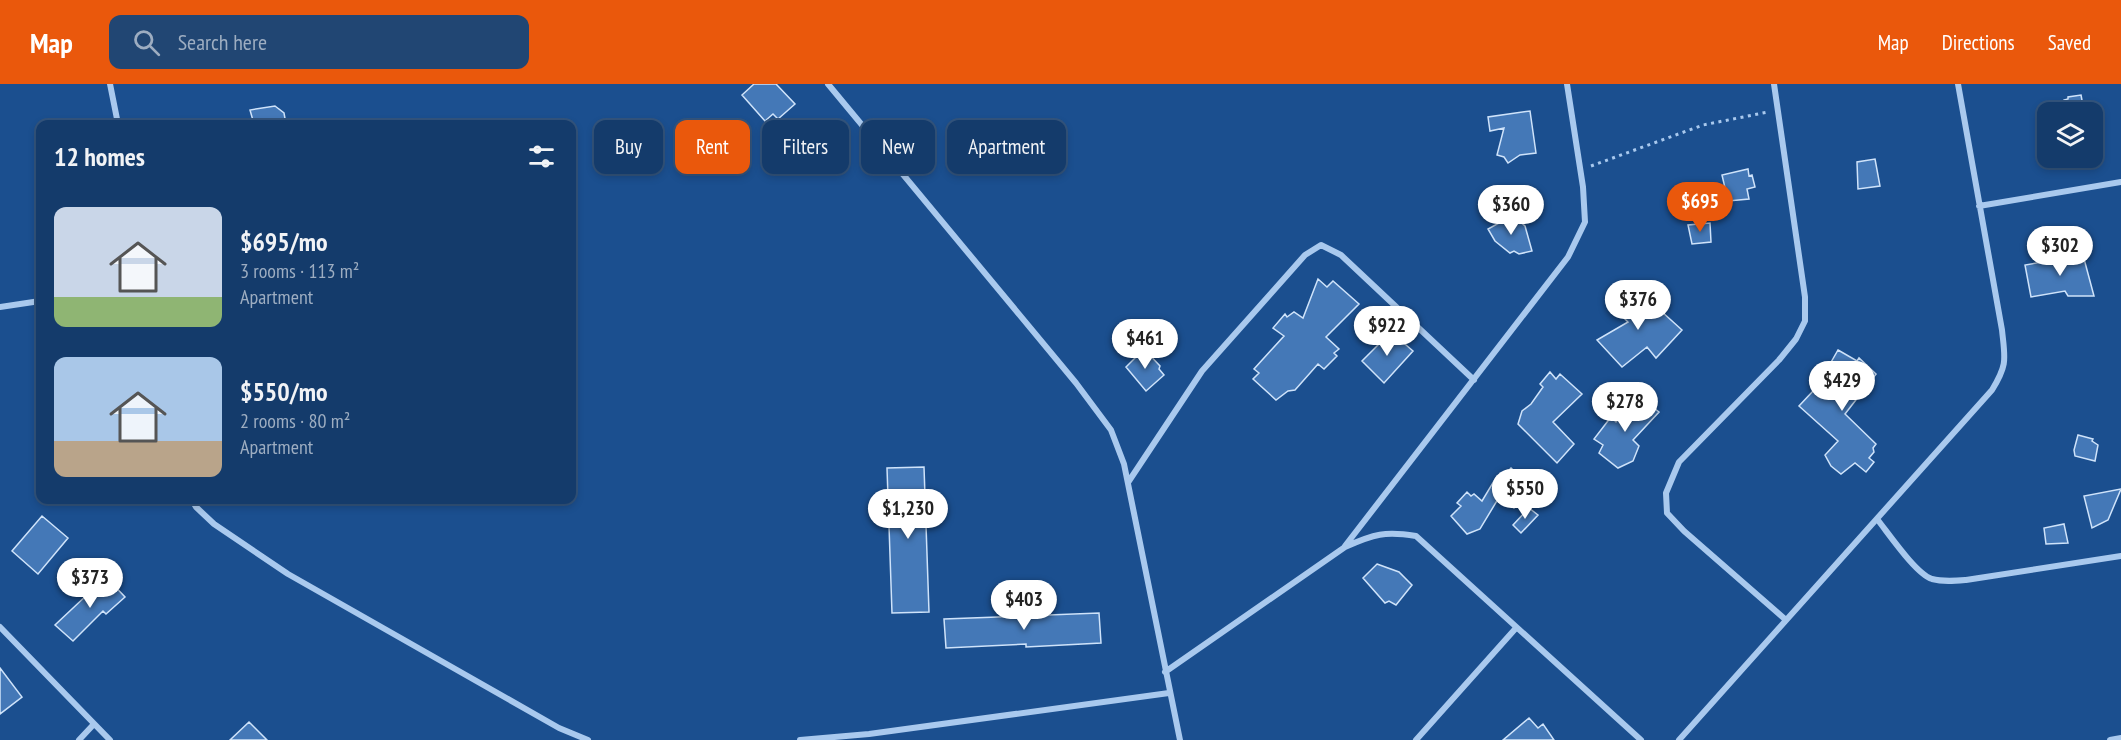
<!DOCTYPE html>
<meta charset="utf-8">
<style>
:root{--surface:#143b6b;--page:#214673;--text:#f1f3f6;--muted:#9dadc1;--line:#33557e;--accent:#ea580c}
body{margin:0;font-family:"PT Sans Narrow",sans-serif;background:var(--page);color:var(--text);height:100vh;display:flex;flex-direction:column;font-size:22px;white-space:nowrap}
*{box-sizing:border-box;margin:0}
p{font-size:20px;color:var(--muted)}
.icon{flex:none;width:33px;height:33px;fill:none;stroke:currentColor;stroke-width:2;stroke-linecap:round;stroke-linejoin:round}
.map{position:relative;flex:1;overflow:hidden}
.side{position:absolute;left:36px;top:36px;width:540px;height:384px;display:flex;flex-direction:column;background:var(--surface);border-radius:12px;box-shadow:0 3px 9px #0003,0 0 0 2px var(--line)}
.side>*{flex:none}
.banner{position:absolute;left:594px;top:36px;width:570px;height:54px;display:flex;gap:12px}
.fabs{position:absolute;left:2037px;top:18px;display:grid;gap:12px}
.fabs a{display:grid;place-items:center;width:66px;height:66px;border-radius:12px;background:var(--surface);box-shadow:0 3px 9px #0003,0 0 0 2px var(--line);font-size:30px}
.price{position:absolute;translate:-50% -51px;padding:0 14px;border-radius:21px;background:#fff;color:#222;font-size:20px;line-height:39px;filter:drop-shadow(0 2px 3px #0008)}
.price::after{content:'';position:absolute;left:50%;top:36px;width:18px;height:14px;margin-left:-9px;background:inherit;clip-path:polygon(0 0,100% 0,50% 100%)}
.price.current{background:var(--accent);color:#fff}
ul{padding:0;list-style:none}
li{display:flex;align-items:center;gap:18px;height:150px;padding:0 18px}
li span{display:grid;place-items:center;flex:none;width:168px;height:120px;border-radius:12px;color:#555}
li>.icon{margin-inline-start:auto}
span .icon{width:72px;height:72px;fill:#fffc;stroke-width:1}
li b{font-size:26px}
h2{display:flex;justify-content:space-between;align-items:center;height:72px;padding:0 18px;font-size:26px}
.tag{padding:0 21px;border-radius:12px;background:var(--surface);box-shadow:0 3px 9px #0003,0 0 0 2px var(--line);font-size:21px;line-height:54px}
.tag.current{background:var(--accent);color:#fff}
header{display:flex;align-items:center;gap:36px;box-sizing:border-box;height:84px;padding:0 30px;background:var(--accent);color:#fff}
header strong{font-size:28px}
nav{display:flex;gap:33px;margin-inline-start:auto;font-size:21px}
.search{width:420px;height:54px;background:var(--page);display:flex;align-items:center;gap:15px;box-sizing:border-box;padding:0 21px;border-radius:12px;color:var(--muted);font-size:22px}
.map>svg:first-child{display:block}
.building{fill:#4478b7;stroke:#cfe3fa;stroke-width:1.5}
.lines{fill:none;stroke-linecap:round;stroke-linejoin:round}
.path{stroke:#a9c9ee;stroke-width:3;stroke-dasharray:3 4.5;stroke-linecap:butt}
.minor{stroke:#a9c9ee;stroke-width:6}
</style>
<header>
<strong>Map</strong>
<div class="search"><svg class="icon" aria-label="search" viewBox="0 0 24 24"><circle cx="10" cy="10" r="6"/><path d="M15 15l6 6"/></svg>Search here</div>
<nav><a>Map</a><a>Directions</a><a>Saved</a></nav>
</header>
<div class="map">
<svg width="2121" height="656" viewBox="0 0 2121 656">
<rect width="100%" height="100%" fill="#1b4f8f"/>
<path class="building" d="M754 0H776L795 20 778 35 773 30 765 37 742 11Z
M2081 11 2084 27 2066 28 2064 16 2068 15V13Z
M275 22 284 29 286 40H254L250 26Z
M1530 27 1536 69 1520 71 1508 79 1504 73 1497 71 1504 44 1490 47 1488 33Z
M1875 75 1880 102 1858 105 1857 78Z
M1748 85 1749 92 1752 91 1755 103 1747 105 1749 115 1728 117 1722 91Z
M1508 134 1514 139 1519 137 1525 142 1532 167 1519 170 1514 167 1510 169 1495 157 1488 145Z
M1710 139 1711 158 1692 160 1688 141Z
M2083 171 2094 212H2068L2065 207 2031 213 2025 181Z
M1318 195 1327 203 1333 197 1359 220 1326 253 1339 265 1334 269 1337 272 1324 285 1318 280 1295 306 1288 307 1276 316 1253 295 1259 289 1254 285 1284 252 1273 244 1285 230 1287 233 1294 228 1303 234Z
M1626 205 1656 232 1661 227 1682 246 1656 274 1647 263 1622 283 1597 256 1628 238 1610 220Z
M1391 248 1413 267 1384 299 1362 277Z
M1144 265 1160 282 1159 285 1164 291 1146 307 1126 283Z
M1838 266 1857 277 1859 274 1876 290 1845 330 1876 360 1873 364 1874 368 1869 374 1874 378 1866 388 1855 379 1841 390 1831 382 1825 371 1838 357 1799 322 1829 290 1826 287Z
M1550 288 1556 295 1560 290 1582 310 1553 338 1574 360 1557 379 1518 340 1522 327 1531 320 1543 303 1540 300Z
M1639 312 1659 328 1633 356 1639 362 1633 377 1618 384 1599 369 1603 361 1594 355 1611 333 1616 338Z
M2078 351 2093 355 2092 357 2098 361 2095 377 2075 372 2074 366Z
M924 383 929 528 892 529 887 384Z
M1511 384 1531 403 1514 424 1498 415 1480 445 1467 450 1451 432 1461 422 1457 419 1467 408 1471 412 1474 410 1482 417 1497 392 1501 395Z
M2121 405 2108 436 2092 444 2084 412Z
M1529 424 1538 431 1521 449 1513 441Z
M42 432 68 454 38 490 12 467Z
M2064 440 2068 459 2046 460 2044 444Z
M1377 480 1399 488 1412 501 1396 521 1389 517 1385 519 1363 494Z
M106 493 125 513 106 530 103 527 73 557 55 541Z
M1099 529 1101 559 1026 563V560L946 564 944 535Z
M0 584 22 613 0 630Z
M1529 634 1538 644 1543 640 1554 656H1503Z
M249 638 267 656H230Z"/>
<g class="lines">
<path class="path" d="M1591 82 1703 41 1768 28"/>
<path class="minor" d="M110 0 118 40
M828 0 1076 299 1111 346 1124 380 1180 656
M1774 0 1805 213V237L1796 255 1779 276 1679 378 1666 409 1667 429 1684 447 1786 536
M1979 122 2121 98
M0 223 40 217
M1129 397 1202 287 1305 171 1321 161 1341 171 1474 296
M192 416 196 423 214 440 288 490 559 644 588 656
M1877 435C1889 450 1916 490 1932 495 1943 498 1954 497 1966 496L2121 472
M1345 462 1568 173 1585 138 1583 103 1567 0
M0 543 110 656
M1165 588 1345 463C1374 450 1385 447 1416 452L1641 656
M79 656 94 640
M800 656 869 650 1169 609
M1416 656 1516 544
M1679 656 1992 306C2008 280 2005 275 2002 246L1958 0
M2110 656 2121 654"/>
</g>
</svg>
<div class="fabs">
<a><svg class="icon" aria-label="layers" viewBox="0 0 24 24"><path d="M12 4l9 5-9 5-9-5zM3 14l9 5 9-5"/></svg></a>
</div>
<b class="price current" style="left:1700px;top:149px">$695</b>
<b class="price" style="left:1511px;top:152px">$360</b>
<b class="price" style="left:2060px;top:193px">$302</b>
<b class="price" style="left:1638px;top:247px">$376</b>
<b class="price" style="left:1387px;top:273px">$922</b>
<b class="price" style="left:1145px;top:286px">$461</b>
<b class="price" style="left:1842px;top:328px">$429</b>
<b class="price" style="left:1625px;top:349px">$278</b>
<b class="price" style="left:1525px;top:436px">$550</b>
<b class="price" style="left:908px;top:456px">$1,230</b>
<b class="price" style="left:90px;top:525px">$373</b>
<b class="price" style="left:1024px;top:547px">$403</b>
<div class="banner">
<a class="tag">Buy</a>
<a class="tag current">Rent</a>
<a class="tag">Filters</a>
<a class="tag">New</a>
<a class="tag">Apartment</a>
</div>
<section class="side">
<h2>12 homes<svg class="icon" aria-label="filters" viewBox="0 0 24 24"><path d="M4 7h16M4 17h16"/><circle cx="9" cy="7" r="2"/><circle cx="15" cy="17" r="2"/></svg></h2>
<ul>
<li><span style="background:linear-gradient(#c9d6e8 75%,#8fb573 0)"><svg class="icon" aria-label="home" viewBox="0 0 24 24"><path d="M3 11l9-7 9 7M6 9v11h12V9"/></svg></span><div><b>$695/mo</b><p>3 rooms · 113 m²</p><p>Apartment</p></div></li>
<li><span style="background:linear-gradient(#a9c7e8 70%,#b9a48a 0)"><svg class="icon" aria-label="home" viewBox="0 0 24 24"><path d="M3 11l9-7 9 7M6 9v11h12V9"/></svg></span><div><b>$550/mo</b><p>2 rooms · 80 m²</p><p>Apartment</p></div></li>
</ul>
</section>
</div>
